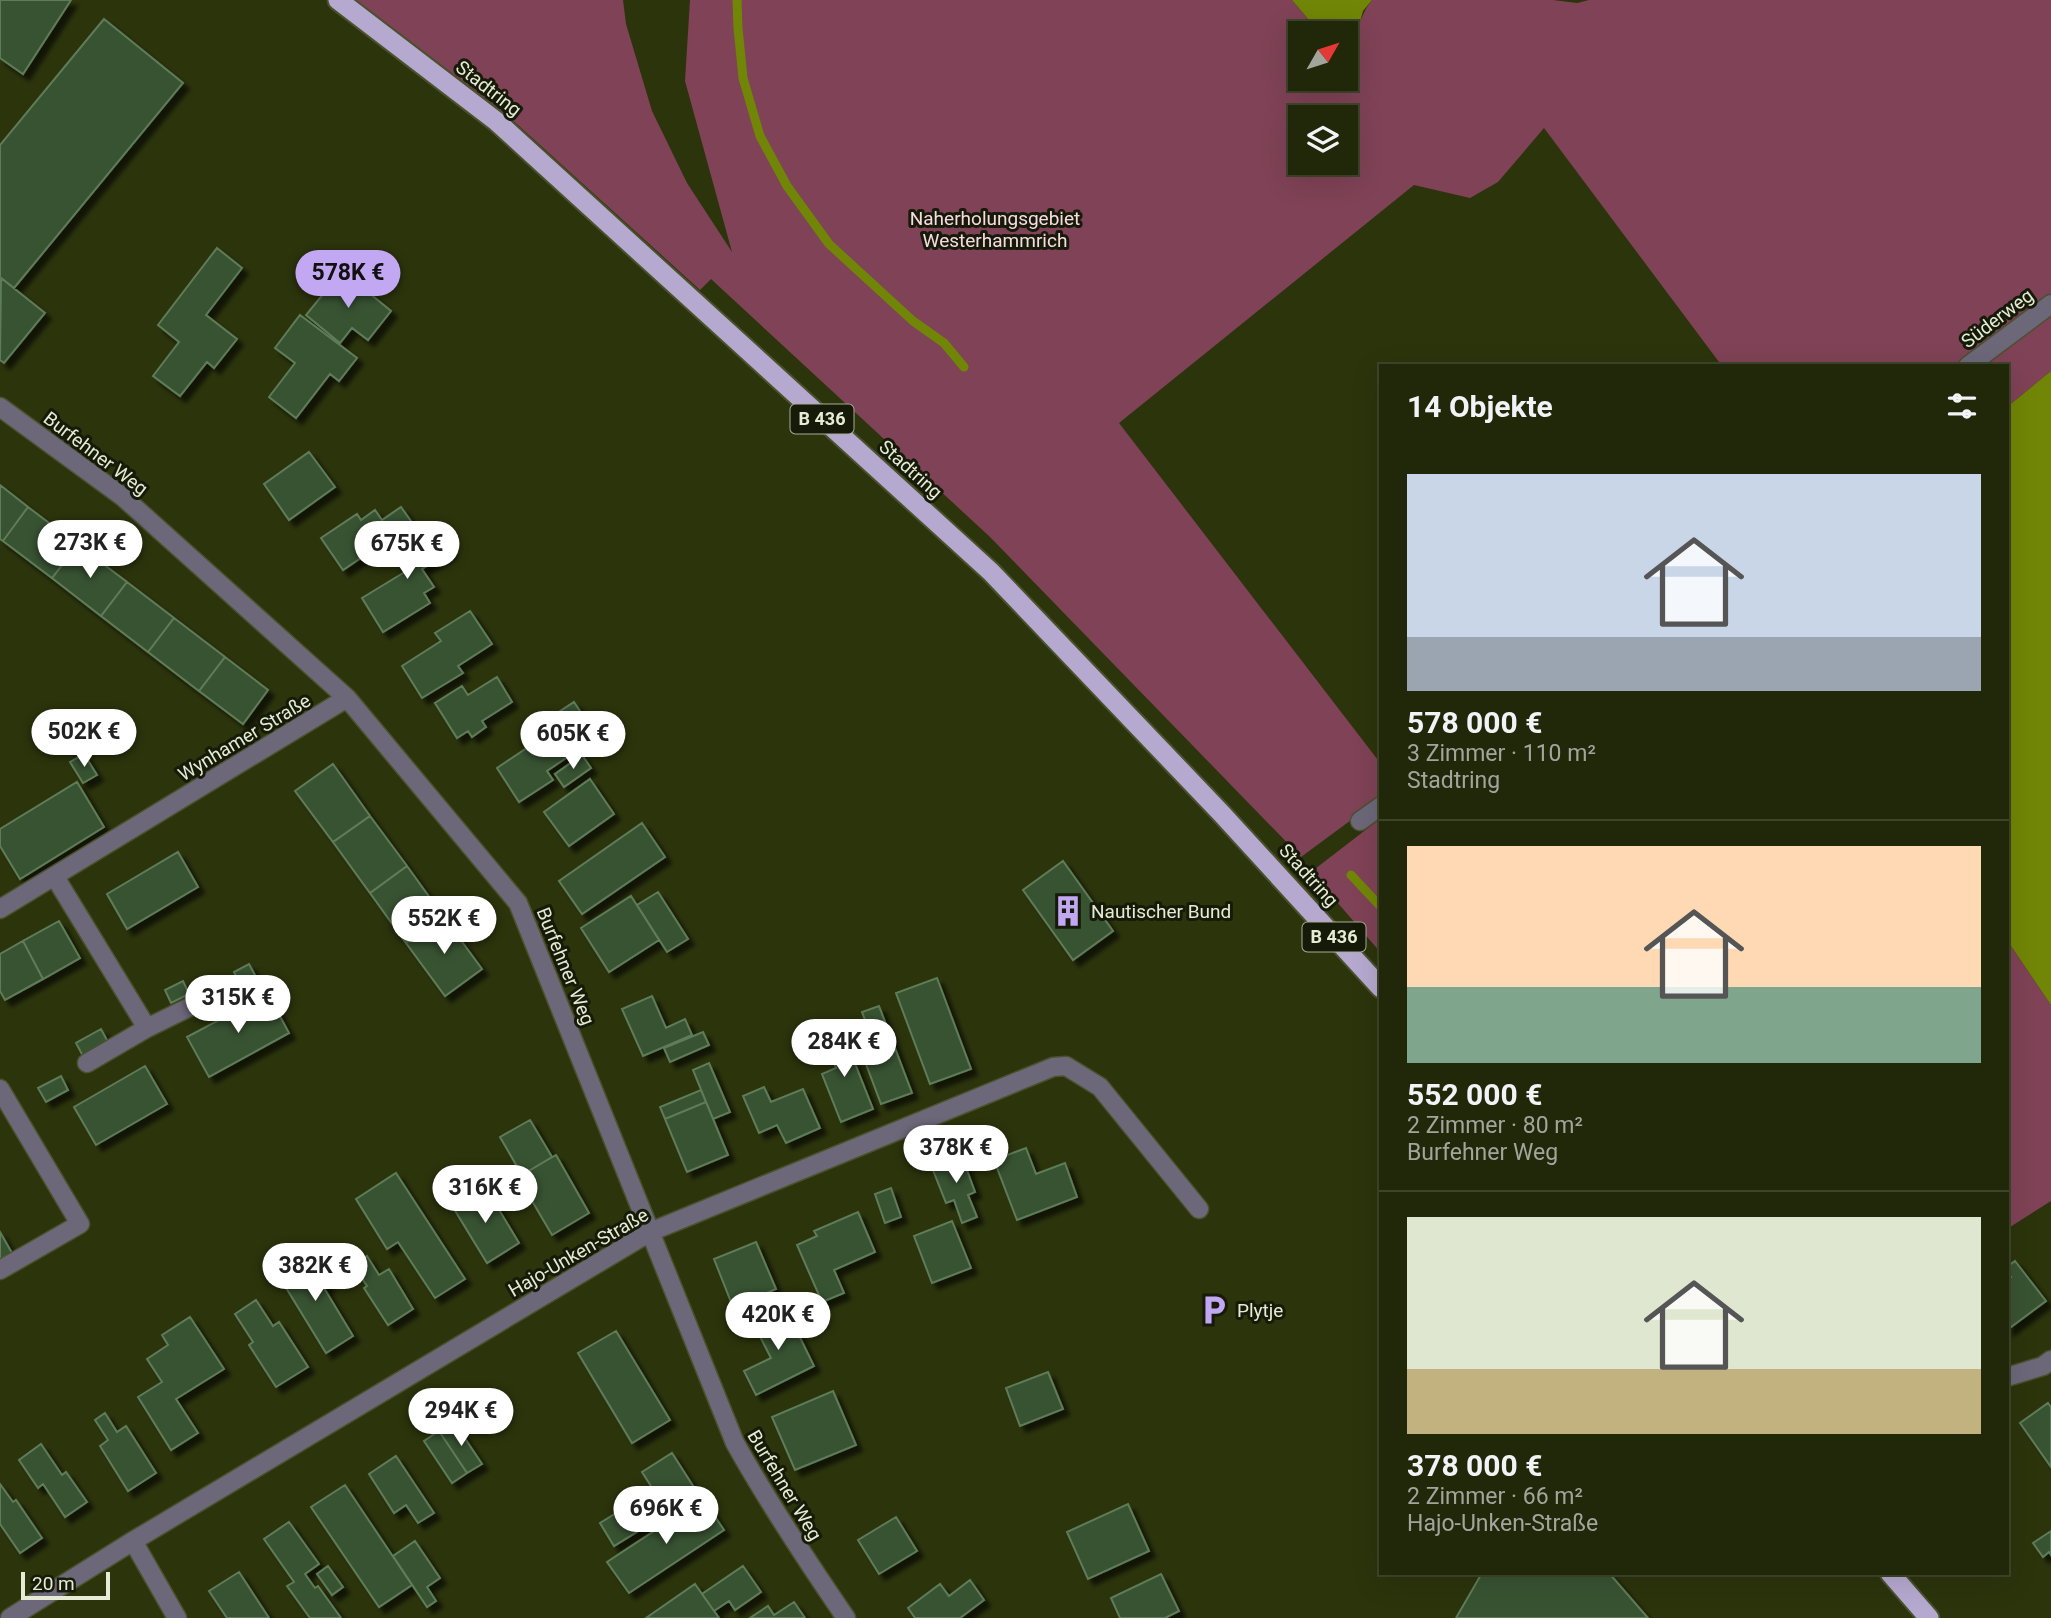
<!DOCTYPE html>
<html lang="de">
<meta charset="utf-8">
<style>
:root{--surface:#212709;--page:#2d3317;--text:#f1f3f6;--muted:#a2a59c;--line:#3e442a;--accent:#c2a8f2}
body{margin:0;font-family:Roboto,sans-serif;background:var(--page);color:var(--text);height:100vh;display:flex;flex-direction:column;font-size:26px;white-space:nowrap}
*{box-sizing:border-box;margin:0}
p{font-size:23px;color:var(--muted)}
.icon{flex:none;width:38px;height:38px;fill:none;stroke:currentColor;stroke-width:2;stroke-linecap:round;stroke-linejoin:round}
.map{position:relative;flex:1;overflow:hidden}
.details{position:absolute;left:1379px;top:364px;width:630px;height:1211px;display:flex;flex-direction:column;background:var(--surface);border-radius:0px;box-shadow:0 7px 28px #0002,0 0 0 2px var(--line)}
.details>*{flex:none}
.needle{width:46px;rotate:51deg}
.controls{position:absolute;left:1288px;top:21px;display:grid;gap:14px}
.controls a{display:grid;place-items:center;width:70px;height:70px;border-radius:0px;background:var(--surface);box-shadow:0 7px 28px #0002,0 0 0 2px var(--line);font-size:35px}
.scale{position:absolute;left:21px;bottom:18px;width:89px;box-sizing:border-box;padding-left:7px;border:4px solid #e5ebd5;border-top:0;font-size:19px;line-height:24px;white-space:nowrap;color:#e5ebd5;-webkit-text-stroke:5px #161a09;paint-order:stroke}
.price{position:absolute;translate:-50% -60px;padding:0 16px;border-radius:24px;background:#fff;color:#222;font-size:23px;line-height:46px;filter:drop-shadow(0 2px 4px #0008)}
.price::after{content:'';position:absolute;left:50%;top:42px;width:21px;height:16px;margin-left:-10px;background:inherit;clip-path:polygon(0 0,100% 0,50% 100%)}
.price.current{background:var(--accent);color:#111}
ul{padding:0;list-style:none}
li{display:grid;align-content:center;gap:14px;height:371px;padding:0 28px}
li+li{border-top:2px solid var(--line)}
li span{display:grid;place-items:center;height:217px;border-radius:0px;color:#555}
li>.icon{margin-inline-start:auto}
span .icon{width:126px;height:126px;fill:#fffc;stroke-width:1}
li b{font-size:30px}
h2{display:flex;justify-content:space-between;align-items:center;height:84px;padding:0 28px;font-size:30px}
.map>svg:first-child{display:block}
.green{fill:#7f4256;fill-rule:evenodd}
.water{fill:#718606}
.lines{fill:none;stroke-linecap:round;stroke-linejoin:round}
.stream{stroke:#718606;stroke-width:9}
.building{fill:#375232;stroke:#5f7c59;stroke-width:2;filter:url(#shadow)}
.minor-casing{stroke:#4a512c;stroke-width:21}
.trunk-casing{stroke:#4a512c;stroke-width:23}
.minor{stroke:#6d6879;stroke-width:18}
.trunk{stroke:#b6a9d0;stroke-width:19}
.labels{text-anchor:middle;stroke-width:6;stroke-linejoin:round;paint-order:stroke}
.shield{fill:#161a09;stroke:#a7ac98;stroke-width:2}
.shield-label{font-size:18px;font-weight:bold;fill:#e5ebd5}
.street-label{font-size:19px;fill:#e5ebd5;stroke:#161a09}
.park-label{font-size:19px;fill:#f8dbe2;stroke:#161a09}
.poi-label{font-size:19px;fill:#e5ebd5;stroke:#161a09;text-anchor:start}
</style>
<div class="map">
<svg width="2051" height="1618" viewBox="0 0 2051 1618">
<defs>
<filter id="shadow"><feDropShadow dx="6" dy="6" stdDeviation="2" flood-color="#0009"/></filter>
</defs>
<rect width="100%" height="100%" fill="#2c340c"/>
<path class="green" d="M356 0H623L626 24 652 111 687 183 732 252 685 81 690 0H1292L1320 33H1300V79H1346V44C1361 29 1359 16 1372 0H1553L1577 3 1589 0H2051V371L2007 407V366H1722L1544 128 1498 182 1470 198 1414 185 1119 423 1381 764V798L1301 857 990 537 711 279 700 290 507 115ZM1300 117H1346V163H1300Z
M1381 818V953L1311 872Z
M2007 940 2051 1005V1201L2007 1229Z"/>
<path class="water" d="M1292 0H1372L1363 11 1357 32 1346 44V33H1320Z
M2051 371V1005L2007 940V407Z"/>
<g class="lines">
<path class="stream" d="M737 0 738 28 743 78 760 136 787 186 829 244 913 321 944 343 964 367
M1351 875 1381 907"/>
</g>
<path class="building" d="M0 0H71L23 74 0 58Z
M104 19 183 83 14 288 0 277V145Z
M217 248 242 268 206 315 237 339 214 368 207 362 180 396 153 376 179 342 158 325Z
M342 271 391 311 368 340 352 328 340 343 306 315Z
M1 278 45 313 4 363 0 360Z
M300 315 357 358 339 381 330 374 296 418 269 397 295 363 275 348Z
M309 452 335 487 289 520 264 484Z
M0 485 28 507 3 541 0 539Z
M28 507 78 545 52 578 3 541Z
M401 507 418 531 397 544 389 531 376 539 380 545 343 570 321 538 357 514 361 520 375 510 382 520Z
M433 525 450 552 422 569 434 587 424 593 430 603 383 632 362 598 408 570 395 549Z
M78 545 127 582 101 616 52 578Z
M127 582 174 618 148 652 101 616Z
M470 611 492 644 458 666 463 673 422 698 402 666 441 641 435 633Z
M174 618 225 657 199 691 148 652Z
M225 657 268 690 243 724 199 691Z
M497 677 512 702 482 721 486 727 472 737 468 731 457 738 435 703 462 686 468 695Z
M574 702 597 737 547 771 553 780 519 802 497 768 546 735 539 725Z
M84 754 97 775 83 783 70 762Z
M582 755 591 768 564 787 555 774Z
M333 764 370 816 333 842 295 791Z
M590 779 614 814 569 846 544 812Z
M77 782 104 827 20 879 0 846V829Z
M370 816 407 866 370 893 333 842Z
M642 823 665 857 582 914 559 881Z
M178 852 198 887 127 929 107 894Z
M1063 861 1113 931 1073 960 1023 890Z
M407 866 443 916 406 943 370 893Z
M658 892 688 939 667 952 637 905Z
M631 896 659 940 609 972 581 928Z
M443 916 482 969 445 996 406 943Z
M59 921 80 958 43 979 23 941Z
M23 941 43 979 5 1000 0 991V954Z
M249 964 256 977 240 985 234 972Z
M937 978 971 1069 930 1084 896 993Z
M183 981 189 994 171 1003 165 990Z
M268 994 289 1033 209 1077 187 1037Z
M652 996 666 1028 685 1019 692 1035 643 1056 622 1009Z
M879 1006 912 1093 881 1104 866 1064 880 1059 862 1012Z
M837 1023 844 1041 837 1044 845 1065 854 1061 873 1109 841 1122 822 1074 836 1068 828 1047 823 1048 817 1031Z
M101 1029 110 1046 85 1060 76 1043Z
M703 1032 709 1045 670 1062 664 1048Z
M709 1063 730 1112 713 1119 693 1070Z
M145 1066 167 1104 96 1145 74 1107Z
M61 1076 68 1090 46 1102 38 1088Z
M764 1087 771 1102 803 1089 820 1128 786 1143 777 1125 759 1133 743 1096Z
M701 1090 706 1102 665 1119 660 1107Z
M706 1102 728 1155 687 1172 665 1119Z
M530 1120 552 1157 522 1175 500 1137Z
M1026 1148 1036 1174 1065 1163 1077 1197 1017 1220 994 1160Z
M961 1154 975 1192 968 1195 977 1217 962 1223 954 1200 946 1203 931 1165Z
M556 1155 589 1213 552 1235 518 1177Z
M396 1173 465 1279 435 1298 398 1242 387 1249 356 1199Z
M476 1188 485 1202 492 1198 519 1243 487 1263 451 1204Z
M891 1188 901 1217 885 1223 875 1194Z
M858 1212 875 1252 834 1270 844 1293 822 1302 797 1245 817 1236 814 1231Z
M952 1221 971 1268 932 1283 914 1236Z
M0 1232 12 1253 0 1259Z
M756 1242 776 1289 733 1307 714 1259Z
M309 1254 328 1286 324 1288 353 1336 326 1353 277 1273Z
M367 1256 379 1275 389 1269 413 1309 388 1325 364 1288 367 1286 353 1265Z
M2015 1261 2046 1301 2007 1330V1280L2011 1277 2007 1272V1267Z
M256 1300 273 1326 279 1322 308 1367 276 1387 249 1345 253 1342 235 1314Z
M785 1307 814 1366 756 1395 744 1371 771 1358 753 1323Z
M190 1317 224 1369 176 1399 198 1433 171 1450 138 1397 162 1382 147 1359 168 1345 162 1335Z
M616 1331 670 1420 632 1443 578 1353Z
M1048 1372 1063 1409 1020 1426 1006 1388Z
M833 1391 856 1445 795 1470 772 1417Z
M2048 1403 2051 1407V1467L2020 1423Z
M105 1413 117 1432 126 1426 156 1473 128 1491 100 1446 108 1440 95 1420Z
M454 1422 482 1464 467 1473 439 1431Z
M439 1431 467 1473 452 1483 424 1441Z
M41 1444 62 1475 66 1472 87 1502 65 1517 43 1484 38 1488 19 1460Z
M672 1453 695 1489 665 1508 642 1472Z
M396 1456 434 1513 418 1523 406 1505 394 1513 369 1474Z
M0 1484 13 1502 16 1500 42 1538 20 1553 0 1524Z
M345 1485 412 1585 379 1607 311 1507Z
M639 1499 653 1522 614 1546 600 1523Z
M703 1499 724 1530 629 1593 607 1562Z
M1128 1504 1149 1551 1088 1579 1067 1532Z
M896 1517 917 1551 879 1574 858 1540Z
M289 1522 319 1564 305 1574 315 1588 318 1586 341 1618H310L287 1586 294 1582 264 1539Z
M2051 1531V1555L2049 1552 2043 1557 2033 1543Z
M415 1541 440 1578 427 1587 436 1601 427 1607 393 1556Z
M328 1566 343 1587 332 1595 317 1574Z
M743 1566 761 1592 735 1610 729 1601 714 1611 702 1594Z
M239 1572 269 1618H227L209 1591Z
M1482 1573H1609L1648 1618H1456Z
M1161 1574 1179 1611 1165 1618H1120L1111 1598Z
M970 1580 984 1600 960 1618H915L908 1608 940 1584 949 1596Z
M695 1584 719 1618H646Z
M794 1602 805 1618H750L768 1606 774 1615Z"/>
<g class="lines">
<defs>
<path id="minor" d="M1968 366 2051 304
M0 407 123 497 347 698 518 903 735 1443C769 1504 807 1561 846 1618
M1360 821 1381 806
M55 877 147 1028
M0 909 347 698
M87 1063 147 1028 218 993
M0 1089 80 1224 0 1270
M2007 1377 2043 1366 2051 1360
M133 1541 177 1618
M10 1618 133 1541 650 1232 1053 1067 1066 1066 1100 1087 1199 1209"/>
<path id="trunk" d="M338 0 496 121 991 572 1221 813 1381 988
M1890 1573 1929 1618"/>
</defs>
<use href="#minor" class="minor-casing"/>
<use href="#trunk" class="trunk-casing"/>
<use href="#minor" class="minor"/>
<use href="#trunk" class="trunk"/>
</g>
<defs>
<symbol id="building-bare" viewBox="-9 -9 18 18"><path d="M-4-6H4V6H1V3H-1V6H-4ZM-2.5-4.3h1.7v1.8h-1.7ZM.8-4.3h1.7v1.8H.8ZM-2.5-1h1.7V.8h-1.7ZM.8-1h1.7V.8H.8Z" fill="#c2a8f2" stroke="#161a09" stroke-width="2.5" paint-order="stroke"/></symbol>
<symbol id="parking-bare" viewBox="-9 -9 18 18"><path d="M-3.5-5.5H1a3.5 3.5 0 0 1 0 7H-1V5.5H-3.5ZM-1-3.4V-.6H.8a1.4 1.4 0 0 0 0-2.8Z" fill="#c2a8f2" stroke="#161a09" stroke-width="2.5" paint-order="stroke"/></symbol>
</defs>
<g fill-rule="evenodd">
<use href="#building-bare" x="1046" y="889" width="44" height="44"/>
<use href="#parking-bare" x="1192" y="1288" width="44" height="44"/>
</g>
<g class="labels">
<g class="shield">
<rect x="790.5" y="404.5" width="63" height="29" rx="5"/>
<rect x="1302.5" y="922.5" width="63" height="29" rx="5"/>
</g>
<g class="shield-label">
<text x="822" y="425">B 436</text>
<text x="1334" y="943">B 436</text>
</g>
<g class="street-label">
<text transform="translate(489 88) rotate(38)" y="7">Stadtring</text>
<text transform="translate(1997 318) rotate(-37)" y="7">Süderweg</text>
<text transform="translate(96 453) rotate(37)" y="7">Burfehner Weg</text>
<text transform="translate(911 469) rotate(42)" y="7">Stadtring</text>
<text transform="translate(244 737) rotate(-31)" y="7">Wynhamer Straße</text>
<text transform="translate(1309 875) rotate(48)" y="7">Stadtring</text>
<text transform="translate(566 966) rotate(68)" y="7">Burfehner Weg</text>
<text transform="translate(578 1252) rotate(-30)" y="7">Hajo-Unken-Straße</text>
<text transform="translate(785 1485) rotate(59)" y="7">Burfehner Weg</text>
</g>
<g class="park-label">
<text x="995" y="225">Naherholungsgebiet<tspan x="995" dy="22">Westerhammrich</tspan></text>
</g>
<g class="poi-label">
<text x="1091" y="918">Nautischer Bund</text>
<text x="1237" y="1317">Plytje</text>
</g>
</g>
</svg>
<div class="controls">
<a><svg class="needle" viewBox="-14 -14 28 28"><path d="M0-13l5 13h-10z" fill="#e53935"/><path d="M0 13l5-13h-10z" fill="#a2a59c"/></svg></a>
<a><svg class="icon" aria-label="layers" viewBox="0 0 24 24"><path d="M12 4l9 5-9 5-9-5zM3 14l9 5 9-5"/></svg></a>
</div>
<div class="scale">20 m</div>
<b class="price current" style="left:348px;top:310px">578K €</b>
<b class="price" style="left:90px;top:580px">273K €</b>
<b class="price" style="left:407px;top:581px">675K €</b>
<b class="price" style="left:84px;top:769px">502K €</b>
<b class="price" style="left:573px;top:771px">605K €</b>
<b class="price" style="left:444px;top:956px">552K €</b>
<b class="price" style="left:238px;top:1035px">315K €</b>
<b class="price" style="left:844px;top:1079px">284K €</b>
<b class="price" style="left:956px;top:1185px">378K €</b>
<b class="price" style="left:485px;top:1225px">316K €</b>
<b class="price" style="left:315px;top:1303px">382K €</b>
<b class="price" style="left:778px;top:1352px">420K €</b>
<b class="price" style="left:461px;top:1448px">294K €</b>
<b class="price" style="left:666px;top:1546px">696K €</b>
<section class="details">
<h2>14 Objekte<svg class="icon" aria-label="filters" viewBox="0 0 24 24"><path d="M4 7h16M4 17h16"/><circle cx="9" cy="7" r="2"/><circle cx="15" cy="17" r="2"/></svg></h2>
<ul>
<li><span style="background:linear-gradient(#c9d6e8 75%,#9aa5b1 0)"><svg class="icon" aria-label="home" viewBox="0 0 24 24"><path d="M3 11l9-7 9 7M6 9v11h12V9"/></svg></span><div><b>578 000 €</b><p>3 Zimmer · 110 m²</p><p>Stadtring</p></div></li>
<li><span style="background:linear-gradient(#ffd9b3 65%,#7fa58c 0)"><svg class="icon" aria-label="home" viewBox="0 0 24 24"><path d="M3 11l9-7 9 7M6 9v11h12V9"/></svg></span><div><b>552 000 €</b><p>2 Zimmer · 80 m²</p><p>Burfehner Weg</p></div></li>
<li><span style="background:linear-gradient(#dfe7d0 70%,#c2b280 0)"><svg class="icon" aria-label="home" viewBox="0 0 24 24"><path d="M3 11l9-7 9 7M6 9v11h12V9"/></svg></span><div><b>378 000 €</b><p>2 Zimmer · 66 m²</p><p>Hajo-Unken-Straße</p></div></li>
</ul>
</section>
</div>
